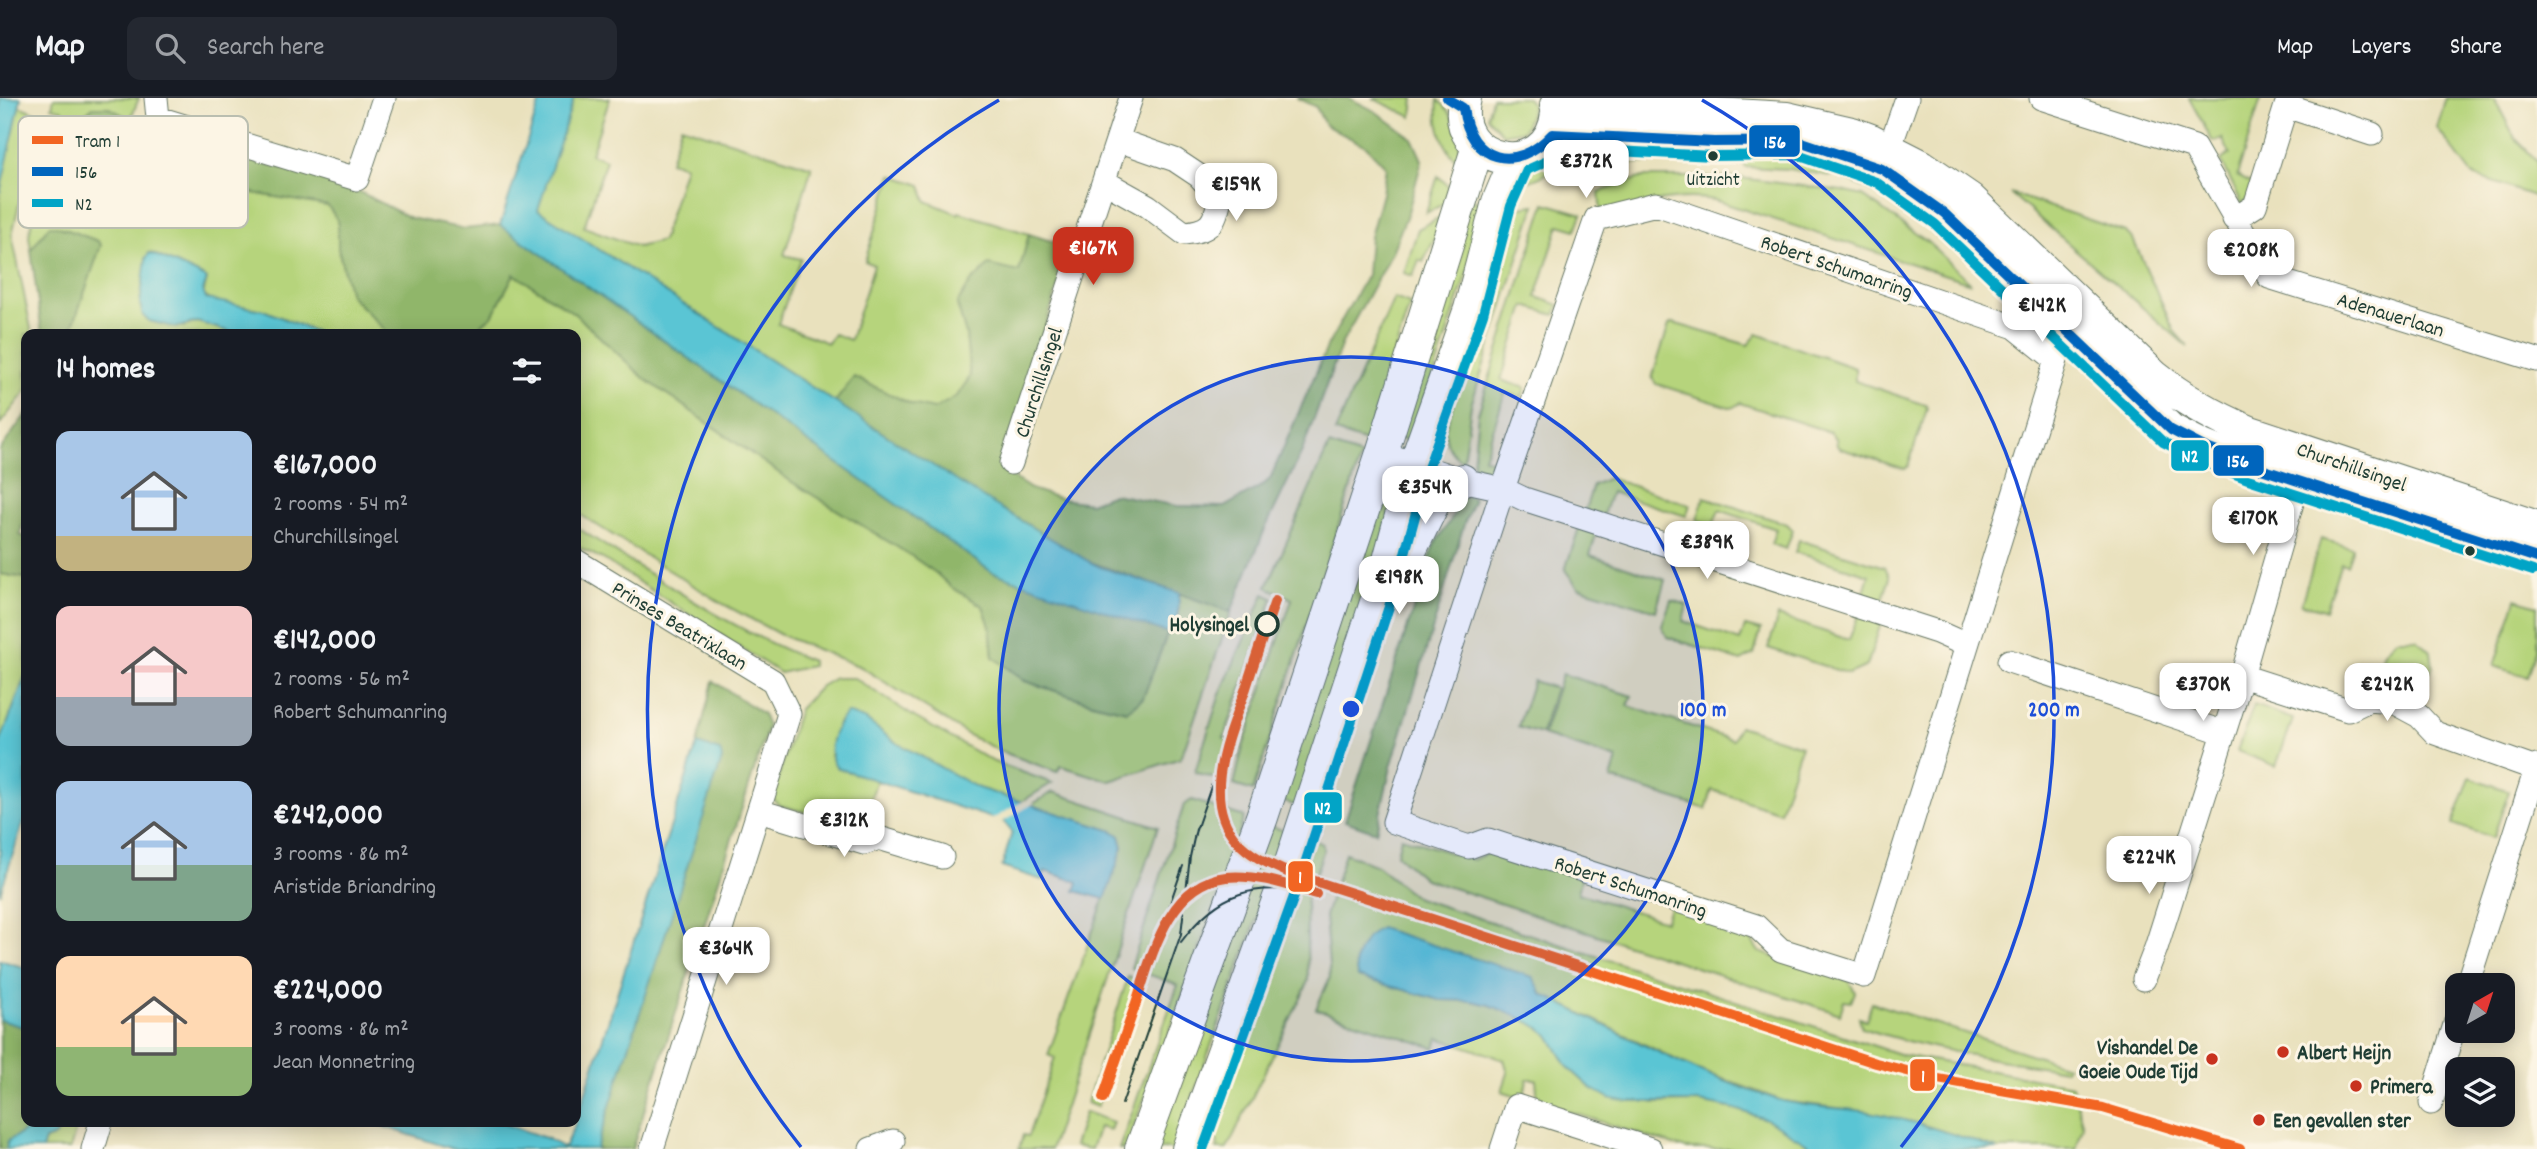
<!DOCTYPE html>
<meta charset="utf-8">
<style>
:root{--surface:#171b24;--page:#242831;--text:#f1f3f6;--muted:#9ea1a6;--line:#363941;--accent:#c8321e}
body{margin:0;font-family:Dekko,sans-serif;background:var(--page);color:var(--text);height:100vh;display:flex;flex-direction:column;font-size:26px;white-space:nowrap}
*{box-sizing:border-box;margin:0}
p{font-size:23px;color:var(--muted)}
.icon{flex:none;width:38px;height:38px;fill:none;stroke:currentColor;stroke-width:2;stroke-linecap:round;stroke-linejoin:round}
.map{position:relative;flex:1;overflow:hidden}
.details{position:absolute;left:21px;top:231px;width:560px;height:798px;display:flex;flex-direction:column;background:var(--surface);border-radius:14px;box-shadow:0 4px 18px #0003}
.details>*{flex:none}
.needle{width:46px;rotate:39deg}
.fabs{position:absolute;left:2445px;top:875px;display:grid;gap:14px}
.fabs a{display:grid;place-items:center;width:70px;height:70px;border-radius:14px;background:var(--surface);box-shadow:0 4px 18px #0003;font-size:35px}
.price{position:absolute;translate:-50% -60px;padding:0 16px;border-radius:14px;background:#fff;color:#222;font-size:23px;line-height:46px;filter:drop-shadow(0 2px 4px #0008)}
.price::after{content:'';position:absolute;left:50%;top:42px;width:21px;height:16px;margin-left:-10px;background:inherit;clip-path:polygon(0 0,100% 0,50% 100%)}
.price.on{background:var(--accent);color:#fff}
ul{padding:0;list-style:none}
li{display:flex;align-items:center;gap:21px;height:175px;padding:0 35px}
li span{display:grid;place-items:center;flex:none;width:196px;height:140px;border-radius:14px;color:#555}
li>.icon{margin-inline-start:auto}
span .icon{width:84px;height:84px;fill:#fffc;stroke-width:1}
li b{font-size:30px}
h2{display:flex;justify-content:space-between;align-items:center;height:84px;padding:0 35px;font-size:30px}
header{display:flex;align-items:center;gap:42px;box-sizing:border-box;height:98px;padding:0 35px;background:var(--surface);border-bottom:2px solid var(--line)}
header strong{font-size:33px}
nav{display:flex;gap:38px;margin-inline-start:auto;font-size:24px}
.search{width:490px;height:63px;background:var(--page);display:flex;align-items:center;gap:18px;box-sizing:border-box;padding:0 24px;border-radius:14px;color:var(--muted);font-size:26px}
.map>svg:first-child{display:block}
.green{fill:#b6d47b;stroke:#6a8858;stroke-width:2}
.forest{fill:#90b66b;stroke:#587a50;stroke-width:2}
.water{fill:#5ac5d4;stroke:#3c8184;stroke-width:2}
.pier{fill:#e9e1bd}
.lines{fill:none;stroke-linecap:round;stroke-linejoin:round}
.street-casing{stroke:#667664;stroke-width:25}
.secondary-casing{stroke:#667664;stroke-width:34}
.street{stroke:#fff;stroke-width:23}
.secondary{stroke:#fff;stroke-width:32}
.tram{stroke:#1f3d34;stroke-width:2}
.bus-1-casing{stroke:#fcf5e5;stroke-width:16}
.bus-2-casing{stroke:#fcf5e5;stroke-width:16}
.bus-1{stroke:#0065bd;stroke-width:10}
.bus-2{stroke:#02a4c6;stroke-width:10}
.tram-1-casing{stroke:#fcf5e5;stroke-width:16}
.tram-1{stroke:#f26522;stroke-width:10}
.ring{fill:none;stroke:#1d4ed8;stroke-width:3.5}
.bus-dot{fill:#1f3d34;stroke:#fcf5e5;stroke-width:2.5}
.stop-dot{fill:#fcf5e5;stroke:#1f3d34;stroke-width:3.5}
.poi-dot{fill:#c8321e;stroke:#fcf5e5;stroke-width:2.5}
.labels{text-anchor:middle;stroke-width:6;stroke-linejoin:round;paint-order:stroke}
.bus-label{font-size:19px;fill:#1f3d34;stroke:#fcf5e5}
.street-label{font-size:21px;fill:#1f3d34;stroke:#fcf5e5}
.stop-label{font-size:21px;font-weight:bold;fill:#1f3d34;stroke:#fcf5e5;text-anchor:end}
.poi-label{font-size:21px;font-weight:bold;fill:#1f3d34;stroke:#fcf5e5;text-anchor:start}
.key{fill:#fcf5e5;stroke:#babeb0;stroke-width:2}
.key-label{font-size:19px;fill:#1f3d34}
.centre{fill:#1d4ed8;stroke:#fcf5e5;stroke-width:3.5}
.ring-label{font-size:21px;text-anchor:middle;font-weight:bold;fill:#1d4ed8;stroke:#fcf5e5;stroke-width:6;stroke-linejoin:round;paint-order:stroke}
.line-badge{stroke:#fcf5e5;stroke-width:2.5}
.badge-label{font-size:19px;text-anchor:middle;font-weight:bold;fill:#fff}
</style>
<header>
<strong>Map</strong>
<div class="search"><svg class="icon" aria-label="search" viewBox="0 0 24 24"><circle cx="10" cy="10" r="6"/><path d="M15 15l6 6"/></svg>Search here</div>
<nav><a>Map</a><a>Layers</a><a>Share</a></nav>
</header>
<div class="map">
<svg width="2537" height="1051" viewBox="0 0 2537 1051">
<rect width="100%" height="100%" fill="#fcf5e5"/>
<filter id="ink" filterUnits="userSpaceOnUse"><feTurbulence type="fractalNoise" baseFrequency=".0143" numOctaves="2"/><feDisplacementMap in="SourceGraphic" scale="14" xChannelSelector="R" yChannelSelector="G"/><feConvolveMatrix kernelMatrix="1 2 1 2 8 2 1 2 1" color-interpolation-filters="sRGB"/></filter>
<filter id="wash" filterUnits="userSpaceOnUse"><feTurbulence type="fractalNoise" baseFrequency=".00686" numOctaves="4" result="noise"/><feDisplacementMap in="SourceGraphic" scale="28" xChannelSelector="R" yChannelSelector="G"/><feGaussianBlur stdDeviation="1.57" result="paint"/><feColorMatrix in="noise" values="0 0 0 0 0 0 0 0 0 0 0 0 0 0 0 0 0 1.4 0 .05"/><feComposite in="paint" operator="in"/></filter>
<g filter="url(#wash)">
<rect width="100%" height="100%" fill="#e9e1bd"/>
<path class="green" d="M54 0H139L130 22 108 9H93L76 24 108 70 328 108 338 123V150L350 197 389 236H321L263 212 212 203 203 197 207 181C204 178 159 158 151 155L184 229 197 224 237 236H70L101 147 98 143 57 128H49L31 152 29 138 51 20 61 23 63 12 52 9Z
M574 0H610L591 56 606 62 584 129 638 149 662 143 685 68 670 63 681 28 812 69 784 157 801 161 778 226 828 245 834 236 850 242 874 167 865 163 892 77 921 87 926 103 958 116 959 114 1029 136 1019 174 957 206 966 236 970 279 957 298 934 312 911 306 855 280 835 304 537 112Z
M1372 0H1414L1412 19Z
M1492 0H1527L1533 7 1524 32 1503 36 1487 19Z
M2189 0H2261L2237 78 2253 86 2250 99 2242 106 2221 62 2230 56 2222 40 2213 44Z
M2446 0H2494L2515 40 2537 63V99L2472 77 2437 30Z
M1438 2C1459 18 1459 44 1462 68 1443 51 1435 27 1438 2Z
M19 8 39 16 12 137 32 236H26V293L0 326V95Z
M1604 45 1655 57V64L1591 67Z
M1576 46C1561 69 1541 84 1513 86 1524 66 1554 50 1576 46Z
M1745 54 1787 56 1837 67 1832 78 1788 71 1745 69Z
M1845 71 1866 77 1898 99C1889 101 1849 85 1843 77Z
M1438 78 1456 95 1453 101 1426 115Z
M1643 79H1732L1842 93 1863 98 1930 146 1971 185 1714 102C1674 95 1638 107 1601 120L1599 94Z
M2010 95 2125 134 2133 141 2174 233 2188 249Z
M1470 101 1489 108 1413 340 1404 342 1398 338Z
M1545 105 1582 116 1576 132 1559 127 1536 199 1559 207 1555 217 1525 208 1501 282 1525 290 1522 299 1505 295 1484 360 1501 366 1497 372 1490 374 1475 369 1473 365 1478 316Z
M1535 107 1471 307 1463 363C1450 357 1446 346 1445 332L1492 183 1504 111Z
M1444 117 1446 119 1423 164 1419 162 1413 178 1404 175 1418 131Z
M514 176 574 215 644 280 792 384 910 457 936 475 951 489 983 508 990 528 993 559 1025 583 1096 606 1127 613 1143 599 1168 534C1179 522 1179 510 1179 495L1231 514 1181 660 1110 683 1061 668 1057 674 1000 653 970 638 861 569 781 537 723 506 576 414V236H470L492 218Z
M1394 200 1410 206 1366 344 1335 334Z
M1673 225 1748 247 1757 236 1855 270V283L1926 307 1927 311 1908 368 1905 371 1842 351 1837 348 1836 340 1830 334 1740 305 1732 310 1656 286 1652 280 1669 227Z
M1329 347 1361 358 1253 693 1234 687 1242 652 1292 501 1267 489Z
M1609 380 1690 407 1686 418 1611 394 1603 417 1585 412 1593 387Z
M1393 381 1396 386 1397 398 1297 708 1276 701 1385 382Z
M1704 399 1787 426 1793 432 1786 451 1771 446 1776 431 1719 412 1713 427 1697 422Z
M1580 427 1597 433 1590 457 1665 482 1656 513 1578 489 1565 472Z
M576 429C652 477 728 530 812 563V568L780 575 603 461 576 448Z
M2321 441 2353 450 2347 467 2341 465 2325 512 2301 506Z
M1799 442 1885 469 1890 479 1881 507 1862 501 1869 477 1795 454Z
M0 476 26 480V576L0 645Z
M1264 496 1273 500 1224 640 1231 643 1222 683 1195 674 1220 596Z
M2516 501 2537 508V551L2528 579 2494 568Z
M1671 502 1687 507 1683 523 1740 543 1745 528 1761 532 1754 556 1741 563 1667 539 1662 528Z
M1778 518 1849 542 1858 518 1881 525 1867 568 1849 576 1768 550Z
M2396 541H2417L2431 554 2433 567 2420 602C2406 591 2396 586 2378 589L2383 556Z
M1562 576 1632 598 1628 608 1733 642 1739 628 1801 648 1780 714 1712 692 1706 711 1611 681 1617 661 1543 637Z
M835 580H854L916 620 994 664 1052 685 1021 704 978 690 957 680 934 665 895 644 866 622 839 623 830 658 838 670 877 682 861 729 779 707 772 700 799 611 821 588Z
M1533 583 1555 590 1541 636 1518 629Z
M2254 607 2293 621 2276 668 2237 653Z
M2470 679 2509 693 2493 740 2453 726Z
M1053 694 1158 729 1051 1051H1019L1023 1037 1028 1038 1055 960 1048 957 1123 749 1120 738 1113 733 1031 707Z
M1192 702 1244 719C1208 831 1167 941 1125 1051H1119L1178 887 1131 870 1184 707Z
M1268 727 1288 734 1174 1051H1151Z
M1401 739 1473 762 1495 751 1582 778 1578 795 1665 823 1671 807 1745 832 1759 854 1849 883 1855 894 1851 904 1844 903 1840 916 1425 781 1397 757Z
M1312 742 1321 745 1324 751 1306 804 1308 882 1306 889 1227 1051H1217L1218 1047 1212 1019Z
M1345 755 1377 768 1417 800 1847 939 1902 957 2072 987 2083 1028 2076 1051H1998L1921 1026 1868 1014 1783 1003 1693 970 1542 896 1535 887 1358 879 1440 902 1472 903 1490 907 1514 917 1535 927 1549 937 1568 969 1591 990 1655 1005 1699 1004 1735 1011 1766 1021 1816 1051H1686L1546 1006H1538L1536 981H1527L1524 997 1517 998 1502 993 1508 975 1504 961 1438 940 1435 950 1316 911 1330 879 1325 818Z
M1128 879 1140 883 1097 1009 1087 1005Z
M1872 905 2067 968 2065 972C1997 962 1929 952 1862 930L1859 920 1866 922Z
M1085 1014 1113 1024 1110 1032 1099 1029 1091 1051 1074 1048Z
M61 1024H78L70 1051H42L45 1042 56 1038Z"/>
<path class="forest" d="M1297 0H1349L1375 13 1412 40 1422 62 1408 114 1392 154 1342 245 1301 356 1265 431 1231 514 1088 463 977 396 835 304 854 279 911 306 934 311 957 298 970 279 966 236 957 206 970 185 989 167 1019 174 1029 136 1070 149 1001 372 1031 391 1062 401 1090 405 1113 396 1177 408 1224 409 1263 387 1270 381 1328 247 1367 177 1370 139 1382 96 1386 69 1366 48 1325 27 1316 9Z
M93 9H108L127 19 148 39 166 49 210 59 245 61 317 78 358 93 410 120 465 131 500 127 992 474 1168 534 1143 600 1127 613 1096 606 1025 583 993 559 990 528 983 508 951 489 936 475 910 457 792 384 644 280 574 215 514 176 492 218 470 236H389L350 197 338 150V123L328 108 108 70 90 59 74 40 76 24Z
M49 128H57L98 143 101 147 70 236H42L31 152Z
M26 316V412L20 437 26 439V480L0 476V352Z
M1467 398 1474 401 1465 423 1391 669 1376 734 1345 723 1434 447 1452 420 1459 402Z
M713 583 763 616 768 629 632 1051H596L721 661 720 653 697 646Z
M0 922 26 930V1024H29L25 1033 8 1043 6 1051H0Z"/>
<path class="water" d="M0 0H21L0 95Z
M541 0H574L538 112 977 396 1088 463 1100 469 1179 495C1179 510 1179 522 1168 534L1162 533 992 474 500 127Z
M149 155C154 156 204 178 207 181L203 193 206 201 263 212 321 236H237L197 224 176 230 149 223 143 218 140 206 146 160Z
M26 576V716L0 796V645Z
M847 615 866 622 895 644 978 690 1113 733 1120 738 1123 749 1105 801 1075 793 1078 784 1045 773 1042 782 1002 769 1012 734 1004 724 838 670C823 656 834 628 847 615Z
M697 646 720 653 722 661 596 1051H453L370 1024H498L546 1040 564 1050 576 1024Z
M1380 830 1533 879 1542 896C1619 934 1697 978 1780 1002 1809 1010 1841 1009 1870 1014 1914 1023 1956 1037 1998 1051H1816L1766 1021 1735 1011 1699 1004H1628L1609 1000 1591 990 1568 969 1549 937 1535 927 1514 917 1490 907 1472 903 1440 902 1358 879C1350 861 1364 839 1380 830Z
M0 862 26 870V930L0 922Z
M29 1024H61L56 1038 45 1042 42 1051H6L8 1043 25 1033Z"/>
<path class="pier" d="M1025 702 1035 705 999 726 989 723Z"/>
</g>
<g filter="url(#ink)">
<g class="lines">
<defs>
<path id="street" d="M156 0 158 20 357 81 384 0
M2041 0 2194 49 2269 179 2537 262
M1884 66 1907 0
M1105 84 1148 108 1184 135C1211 133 1214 125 1220 101L1199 78 1175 62 1118 42
M1656 106 2015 229 2056 262 1864 878 1781 852 1756 828 1488 742 1469 749 1394 724 1503 391 1596 121Z
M2234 121 2255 108 2286 8 2372 36
M1382 355 1462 382 1503 391 1524 401 1937 534 1966 547
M1011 365 1131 0
M576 463 773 583 789 616 652 1051
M2009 563 2222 634
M2242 578 2348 612 2369 602 2393 604 2419 618 2435 635 2536 671
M759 713 864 745 879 740 942 759
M2144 881 2156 850 2242 578 2302 370
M2467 887 2537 668
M2431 1005 2457 920
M93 1051 101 1024
M871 1051 893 1043
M1502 1051 1516 1008 1650 1051"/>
<path id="secondary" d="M1465 0C1447 66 1550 87 1557 15
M1556 7 1787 20 1852 35 1871 42 1922 68 1970 101 2154 278C2184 302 2215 319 2250 334L2537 429
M1552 36 1714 44 1799 43 1882 71 1944 115 2171 332 2204 349 2252 368 2537 460
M1394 469 1410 453 1442 388 1462 382
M1141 1051 1262 719 1382 355 1478 48
M1188 1051 1284 786 1385 477 1415 366 1470 211 1498 104 1516 61"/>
</defs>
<use href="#street" class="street-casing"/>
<use href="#secondary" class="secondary-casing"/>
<use href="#street" class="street"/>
<use href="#secondary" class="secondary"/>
<path class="tram" d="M1194 738 1223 654
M1158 840 1183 768
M1181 844C1219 792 1255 784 1316 796
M1122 1006 1181 836 1190 759 1196 731"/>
<defs>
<path id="bus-1" d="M1447 0 1463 10C1470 64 1516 76 1552 36L1714 44 1799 43 1882 71 1944 115 2171 332 2204 349 2252 368 2537 460"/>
<path id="bus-2" d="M1203 1051 1297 790 1398 481 1428 370 1483 216 1511 108 1527 72 1547 63 1558 50 1713 58 1797 57 1876 84 1935 126 2163 344 2199 362 2248 381 2533 473"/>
</defs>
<use href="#bus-1" class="bus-1-casing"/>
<use href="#bus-2" class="bus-2-casing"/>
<use href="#bus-1" class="bus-1"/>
<use href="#bus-2" class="bus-2"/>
<defs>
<path id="tram-1" d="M1275 503C1265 532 1255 561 1246 590 1230 635 1199 701 1237 743 1250 758 1269 766 1287 774L1876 965 1938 981 2103 1010 2240 1051
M1103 1000C1114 969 1124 939 1135 908 1151 861 1167 786 1226 779 1257 776 1287 787 1316 796"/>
</defs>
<use href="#tram-1" class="tram-1-casing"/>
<use href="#tram-1" class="tram-1"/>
</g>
</g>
<circle cx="1351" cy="611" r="352" fill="#1d4ed8" fill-opacity=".12"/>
<g class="ring">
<circle cx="1351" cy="611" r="352"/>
<path d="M801 1049A703 703 0 0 1 999 2M1702 2A703 703 0 0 1 1901 1049"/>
</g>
<g class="bus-dot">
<circle cx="1713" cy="58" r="6"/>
<circle cx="2470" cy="453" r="6"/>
</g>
<circle class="stop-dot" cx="1267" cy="526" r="11"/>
<g class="poi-dot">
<circle cx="2283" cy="954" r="7"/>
<circle cx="2212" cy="961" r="7"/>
<circle cx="2356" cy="988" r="7"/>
<circle cx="2259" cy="1022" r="7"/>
</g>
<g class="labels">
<g class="bus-label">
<text x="1713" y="87">Uitzicht</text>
</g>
<g class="street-label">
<text transform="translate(1837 168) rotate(19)" y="7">Robert Schumanring</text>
<text transform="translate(2391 216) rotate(17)" y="7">Adenauerlaan</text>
<text transform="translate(1038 284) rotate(-72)" y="7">Churchillsingel</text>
<text transform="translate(2352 368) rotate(19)" y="7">Churchillsingel</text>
<text transform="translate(680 527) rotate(31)" y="7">Prinses Beatrixlaan</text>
<text transform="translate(1631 788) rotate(18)" y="7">Robert Schumanring</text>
</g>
<g class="stop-label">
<text x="1249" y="533">Holysingel</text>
</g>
<g class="poi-label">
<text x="2198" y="956" text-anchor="end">Vishandel De<tspan x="2198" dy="24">Goeie Oude Tijd</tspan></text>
<text x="2297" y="961">Albert Heijn</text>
<text x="2370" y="995">Primera</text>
<text x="2273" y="1029">Een gevallen ster</text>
</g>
</g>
<rect x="18" y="18" width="230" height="112" rx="10" class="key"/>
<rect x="32" y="38" width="31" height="8" fill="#f26522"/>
<rect x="32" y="69" width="31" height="9" fill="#0065bd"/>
<rect x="32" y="101" width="31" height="8" fill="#02a4c6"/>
<g class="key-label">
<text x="75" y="49">Tram 1</text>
<text x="75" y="80">156</text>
<text x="75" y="112">N2</text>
</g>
<circle cx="1351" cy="611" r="10" class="centre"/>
<g class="ring-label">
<text x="1703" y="618">100 m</text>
<text x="2054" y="618">200 m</text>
</g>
<g class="line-badge">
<rect x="1748" y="26" width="53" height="34" rx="7" fill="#0065bd"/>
<rect x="2170" y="341" width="40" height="33" rx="7" fill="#02a4c6"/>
<rect x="2212" y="346" width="53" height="33" rx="7" fill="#0065bd"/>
<rect x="1303" y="693" width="40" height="33" rx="7" fill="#02a4c6"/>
<rect x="1287" y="762" width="27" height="33" rx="7" fill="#f26522"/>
<rect x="1909" y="960" width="27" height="34" rx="7" fill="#f26522"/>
</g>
<g class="badge-label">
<text x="1775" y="50">156</text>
<text x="2190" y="364">N2</text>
<text x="2238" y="369">156</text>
<text x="1323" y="716">N2</text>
<text x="1300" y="785">1</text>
<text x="1923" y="984">1</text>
</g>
</svg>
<div class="fabs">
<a><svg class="needle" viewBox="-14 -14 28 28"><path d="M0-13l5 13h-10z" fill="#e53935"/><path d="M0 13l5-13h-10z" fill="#9ea1a6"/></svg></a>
<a><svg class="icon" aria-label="layers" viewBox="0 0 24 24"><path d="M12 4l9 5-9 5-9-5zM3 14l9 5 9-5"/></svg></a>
</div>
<b class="price" style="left:1586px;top:102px">€372K</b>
<b class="price" style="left:1236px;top:125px">€159K</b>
<b class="price on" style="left:1093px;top:189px">€167K</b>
<b class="price" style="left:2251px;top:191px">€208K</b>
<b class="price" style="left:2042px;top:246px">€142K</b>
<b class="price" style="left:1425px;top:428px">€354K</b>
<b class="price" style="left:2253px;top:459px">€170K</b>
<b class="price" style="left:1707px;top:483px">€389K</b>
<b class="price" style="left:1399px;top:518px">€198K</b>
<b class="price" style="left:2203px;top:625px">€370K</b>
<b class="price" style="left:2387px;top:625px">€242K</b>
<b class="price" style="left:844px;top:761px">€312K</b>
<b class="price" style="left:2149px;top:798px">€224K</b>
<b class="price" style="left:726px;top:889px">€364K</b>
<section class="details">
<h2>14 homes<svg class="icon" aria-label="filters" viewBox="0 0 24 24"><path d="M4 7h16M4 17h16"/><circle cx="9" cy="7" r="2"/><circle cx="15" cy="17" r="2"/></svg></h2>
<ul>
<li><span style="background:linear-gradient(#a9c7e8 75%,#c2b280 0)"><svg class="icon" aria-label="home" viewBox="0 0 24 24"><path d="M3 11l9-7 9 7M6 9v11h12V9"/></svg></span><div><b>€167,000</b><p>2 rooms · 54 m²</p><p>Churchillsingel</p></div></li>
<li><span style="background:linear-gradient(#f6c9c9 65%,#9aa5b1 0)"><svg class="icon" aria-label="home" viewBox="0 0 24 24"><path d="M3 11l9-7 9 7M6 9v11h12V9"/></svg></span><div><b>€142,000</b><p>2 rooms · 56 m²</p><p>Robert Schumanring</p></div></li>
<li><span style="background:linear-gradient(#a9c7e8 60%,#7fa58c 0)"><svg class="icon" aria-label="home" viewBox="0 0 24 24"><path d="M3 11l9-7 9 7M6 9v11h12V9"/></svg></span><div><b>€242,000</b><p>3 rooms · 86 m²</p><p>Aristide Briandring</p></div></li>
<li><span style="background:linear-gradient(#ffd9b3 65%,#8fb573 0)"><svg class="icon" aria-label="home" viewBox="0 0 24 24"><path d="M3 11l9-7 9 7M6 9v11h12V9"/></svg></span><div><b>€224,000</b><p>3 rooms · 86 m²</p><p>Jean Monnetring</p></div></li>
</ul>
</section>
</div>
